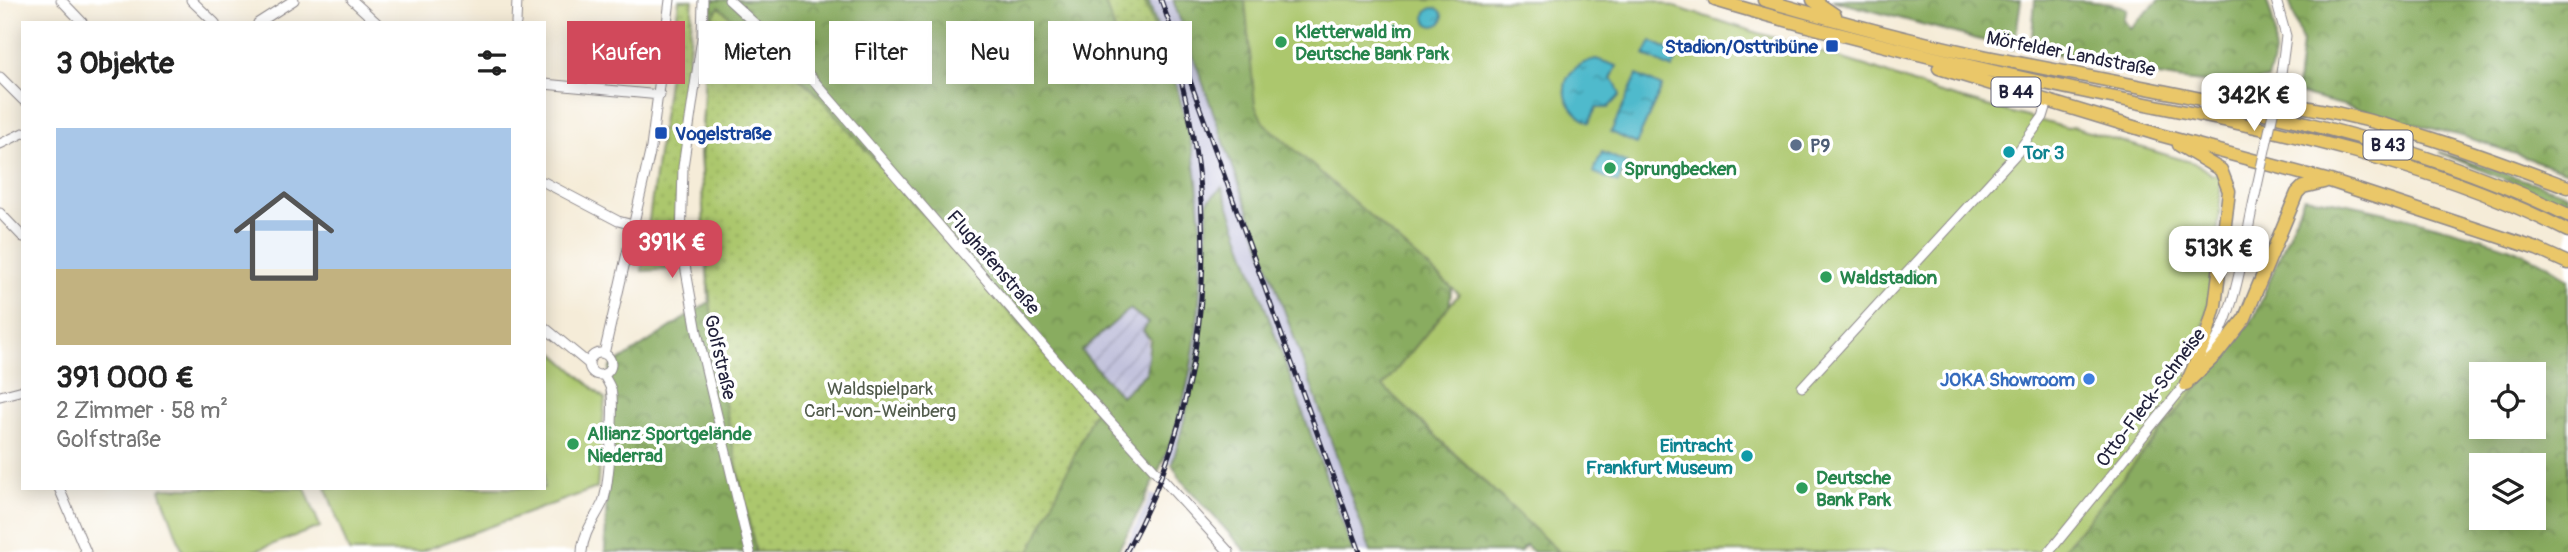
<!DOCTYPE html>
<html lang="de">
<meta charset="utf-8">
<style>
:root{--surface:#fff;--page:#f2f2f2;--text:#222;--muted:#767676;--accent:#d1495b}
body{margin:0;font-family:Pangolin,sans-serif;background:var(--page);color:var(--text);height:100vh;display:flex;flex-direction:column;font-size:26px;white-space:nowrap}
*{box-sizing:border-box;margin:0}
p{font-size:23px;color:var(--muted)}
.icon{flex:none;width:38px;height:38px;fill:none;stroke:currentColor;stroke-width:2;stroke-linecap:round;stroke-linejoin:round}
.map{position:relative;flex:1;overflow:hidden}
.details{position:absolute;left:21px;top:21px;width:525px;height:469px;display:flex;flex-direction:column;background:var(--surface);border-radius:0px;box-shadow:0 4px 18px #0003}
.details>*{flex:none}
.top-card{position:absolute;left:567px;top:21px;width:665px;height:63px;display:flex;gap:14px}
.fabs{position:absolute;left:2469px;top:362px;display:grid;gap:14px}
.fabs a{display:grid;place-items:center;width:77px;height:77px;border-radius:0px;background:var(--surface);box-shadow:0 4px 18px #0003;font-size:35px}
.price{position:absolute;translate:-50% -60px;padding:0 16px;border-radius:14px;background:#fff;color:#222;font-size:23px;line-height:46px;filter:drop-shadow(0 2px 4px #0008)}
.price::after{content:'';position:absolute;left:50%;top:42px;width:21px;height:16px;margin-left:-10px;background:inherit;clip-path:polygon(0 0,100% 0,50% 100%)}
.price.active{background:var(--accent);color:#fff}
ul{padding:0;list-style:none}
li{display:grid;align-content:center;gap:14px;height:371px;padding:0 35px}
li span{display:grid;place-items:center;height:217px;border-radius:0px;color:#555}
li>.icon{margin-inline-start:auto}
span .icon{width:126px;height:126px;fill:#fffc;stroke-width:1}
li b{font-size:30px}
h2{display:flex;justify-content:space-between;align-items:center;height:84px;padding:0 35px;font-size:30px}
.tag{padding:0 24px;border-radius:0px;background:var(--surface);box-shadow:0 4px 18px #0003;font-size:24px;line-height:63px}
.tag.active{background:var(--accent);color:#fff}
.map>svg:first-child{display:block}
.industrial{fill:url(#industrial-furrows)}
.railway{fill:#c2c2dc}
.forest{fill:url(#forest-crowns);stroke:#56674e;stroke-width:2;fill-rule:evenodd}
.park{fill:url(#park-dots);stroke:#677454;stroke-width:2}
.garden{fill:#acc76d;stroke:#677454;stroke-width:2}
.water{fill:url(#water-ripples);stroke:#396e84;stroke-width:2}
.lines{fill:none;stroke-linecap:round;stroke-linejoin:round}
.minor-casing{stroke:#8c878a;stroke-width:11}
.highway-casing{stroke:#8c878a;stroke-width:15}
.minor{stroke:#fff;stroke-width:9}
.highway{stroke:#eac769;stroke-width:12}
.rail-casing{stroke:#22223b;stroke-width:5}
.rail{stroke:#fff;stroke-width:2.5;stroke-dasharray:8;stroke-linecap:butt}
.minor-bridge-casing{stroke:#8c878a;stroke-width:11;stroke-linecap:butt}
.minor-bridge{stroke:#fff;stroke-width:9}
.leisure-dot{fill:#2e9e5b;stroke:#fff;stroke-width:2.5}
.transit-dot{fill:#1a4fb4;stroke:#fff;stroke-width:2.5}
.service-dot{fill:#5c6f8a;stroke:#fff;stroke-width:2.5}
.culture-dot{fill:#0f9aa8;stroke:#fff;stroke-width:2.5}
.shop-dot{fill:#3f7fe0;stroke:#fff;stroke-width:2.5}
.labels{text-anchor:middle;stroke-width:7;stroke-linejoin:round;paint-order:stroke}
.shield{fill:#fff;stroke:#646476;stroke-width:2}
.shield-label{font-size:18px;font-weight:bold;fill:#22223b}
.leisure-label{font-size:19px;font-weight:bold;fill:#27864d;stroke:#fff;text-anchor:start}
.transit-label{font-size:19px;font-weight:bold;fill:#164399;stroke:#fff;text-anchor:end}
.street-label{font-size:19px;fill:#22223b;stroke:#fff}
.service-label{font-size:19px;font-weight:bold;fill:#4e5e75;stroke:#fff;text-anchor:start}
.culture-label{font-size:19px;font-weight:bold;fill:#0d838f;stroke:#fff;text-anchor:start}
.shop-label{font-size:19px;font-weight:bold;fill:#366cbe;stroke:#fff;text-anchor:end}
.park-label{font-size:19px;fill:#525c4c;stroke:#fff}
</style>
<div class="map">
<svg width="2568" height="552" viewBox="0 0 2568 552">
<defs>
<pattern id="industrial-furrows" width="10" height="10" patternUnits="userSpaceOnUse" patternTransform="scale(1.75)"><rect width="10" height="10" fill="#c2c2dc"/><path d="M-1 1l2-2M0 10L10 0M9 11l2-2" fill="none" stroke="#a6a6be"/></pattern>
<pattern id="forest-crowns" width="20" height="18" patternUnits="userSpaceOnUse" patternTransform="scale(1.75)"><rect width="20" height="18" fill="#89ac60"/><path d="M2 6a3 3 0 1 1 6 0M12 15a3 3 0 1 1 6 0" fill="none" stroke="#708c50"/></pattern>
<pattern id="park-dots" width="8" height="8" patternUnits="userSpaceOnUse" patternTransform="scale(1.75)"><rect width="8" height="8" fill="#acc76d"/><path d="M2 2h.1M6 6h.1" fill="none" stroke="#94ab5f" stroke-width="1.8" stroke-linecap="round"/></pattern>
<pattern id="water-ripples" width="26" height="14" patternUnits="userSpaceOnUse" patternTransform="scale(1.75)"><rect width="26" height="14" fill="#50bacc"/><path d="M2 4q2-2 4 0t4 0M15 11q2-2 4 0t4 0" fill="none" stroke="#4297a7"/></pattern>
</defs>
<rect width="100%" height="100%" fill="#fff"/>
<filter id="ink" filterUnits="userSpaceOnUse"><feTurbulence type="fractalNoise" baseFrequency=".0143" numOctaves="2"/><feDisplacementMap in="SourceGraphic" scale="14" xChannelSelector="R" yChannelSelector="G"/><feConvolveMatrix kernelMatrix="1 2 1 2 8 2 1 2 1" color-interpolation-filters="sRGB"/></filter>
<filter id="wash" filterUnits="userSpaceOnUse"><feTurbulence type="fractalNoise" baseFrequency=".00686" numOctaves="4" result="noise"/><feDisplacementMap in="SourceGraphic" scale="28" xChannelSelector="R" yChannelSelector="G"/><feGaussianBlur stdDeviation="1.57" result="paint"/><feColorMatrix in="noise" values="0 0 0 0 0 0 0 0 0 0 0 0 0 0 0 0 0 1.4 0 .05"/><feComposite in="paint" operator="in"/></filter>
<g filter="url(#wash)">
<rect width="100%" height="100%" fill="#f5ecd8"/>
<path class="industrial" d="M1130 309 1149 323 1146 373 1121 396 1081 352Z"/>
<path class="railway" d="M1148 0H1174L1372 552H1353L1207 202V253L1200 345 1194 386 1172 464 1165 459 1177 425 1194 343 1200 253 1198 189 1164 46Z
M1151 494 1158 497 1137 540 1131 552H1123Z"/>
<path class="forest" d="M712 0H1148C1168 57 1193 130 1198 190 1206 266 1199 354 1176 427 1162 470 1139 513 1117 552H605L610 367 709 302 700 153ZM1130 309 1148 323 1143 331 1150 339 1146 373 1121 396 1081 351Z
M1173 0H1317L1452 284 1449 308 1383 386 1559 552H1533L1526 545 1520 552H1371Z
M1832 0H2021L2014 49Z
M2035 0C2055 0 2114 0 2127 9L2123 19 2130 28 2159 0H2266C2278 27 2277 52 2268 79 2205 95 2097 62 2031 48Z
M2289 0H2568V172L2472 139 2296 93 2302 42Z
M2439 152 2568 194V207Z
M1222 187 1353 552H1246L1181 480 1172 464C1199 378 1208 292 1207 202Z
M2304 197C2348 202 2387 212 2430 224 2478 237 2528 248 2568 279V552H2061L2255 316ZM2482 374H2534V427H2482ZM2482 466H2534V518H2482Z"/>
<path class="park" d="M679 0H693L672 269 642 271Z
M1104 0H1144L1157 36 1121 48Z
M719 7 815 92 1095 410 1030 552H756C720 401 694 245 704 89 705 62 703 29 719 7Z"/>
<path class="garden" d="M1245 0H1652L1872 68 1937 92 2067 128 2073 127 2197 164 2212 175 2219 173C2223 204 2217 230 2214 260 2209 304 2207 331 2185 371L2201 383 2061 552H1559L1383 386 1459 294 1263 122 1255 105Z
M544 344 605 399 597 488 419 552H349L326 488H544Z
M163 488H305L320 527 252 552H183L160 490Z"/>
<path class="water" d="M1425 17a9 9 0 1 1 18 0a9 9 0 1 1-18 0Z
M1651 41 1679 55 1672 69 1644 55Z
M1596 59 1617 66 1611 79 1616 84 1620 95 1608 108H1596L1589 123C1556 103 1556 68 1596 59Z
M1637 75 1662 87 1636 144 1611 132Z
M1602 152 1627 163 1618 183 1593 172Z"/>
</g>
<g filter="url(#ink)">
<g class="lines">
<defs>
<path id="minor" d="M61 0 83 23
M191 0 215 23
M352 0 377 23
M703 0 702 38 683 167 681 243 697 332 750 552
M729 0 802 67 1078 386 1229 552
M2276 0 2286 36 2280 81
M258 23 294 0
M516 23 517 0
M0 77 23 100
M544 84 660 95
M0 144 23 133
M544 182 618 221 633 225
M0 213 23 237
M544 327 589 364
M589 364a11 11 0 1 1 22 0a11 11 0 1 1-22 0Z
M604 354 651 148 670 0
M2203 362C2238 315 2243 247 2256 191
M1802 387 2017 153 2043 117 2048 101
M0 396 23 390
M59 488 86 552
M582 552C583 533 595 519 603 502 609 487 615 404 611 389 609 384 606 379 603 374
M2049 552 2188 381"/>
<path id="highway" d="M1715 0C1839 37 1964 66 2091 93 2254 126 2418 155 2568 231
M1764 0C1833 20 1903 39 1973 54 2175 95 2381 124 2568 215
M1813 0 1835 15
M1939 68 2160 135 2330 181 2537 249 2568 263
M2233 99C2351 105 2459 147 2568 187
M2179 145 2221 170 2229 191 2215 306 2205 341 2186 385
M2191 379 2216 355 2245 318 2297 193 2303 187 2324 182"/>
</defs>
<use href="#minor" class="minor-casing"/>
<use href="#highway" class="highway-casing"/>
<use href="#minor" class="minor"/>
<use href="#highway" class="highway"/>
<defs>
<path id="rail" d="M1161 0 1360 552
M1126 552C1206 406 1222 241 1181 80"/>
</defs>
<use href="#rail" class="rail-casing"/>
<use href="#rail" class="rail"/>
<defs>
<path id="minor-bridge" d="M2256 191 2280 81"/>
</defs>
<use href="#minor-bridge" class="minor-bridge-casing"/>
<use href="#minor-bridge" class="minor-bridge"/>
</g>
</g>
<g class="leisure-dot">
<circle cx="1281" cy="42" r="7"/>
<circle cx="1610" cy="168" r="7"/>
<circle cx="1826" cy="277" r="7"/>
<circle cx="573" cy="444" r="7"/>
<circle cx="1802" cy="488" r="7"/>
</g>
<g class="transit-dot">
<rect x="1825" y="39" width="14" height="14" rx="3.5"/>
<rect x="654" y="126" width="14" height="14" rx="3.5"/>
</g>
<circle class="service-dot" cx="1796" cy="145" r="7"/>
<g class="culture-dot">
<circle cx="2009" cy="152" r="7"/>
<circle cx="1747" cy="456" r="7"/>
</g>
<circle class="shop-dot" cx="2089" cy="379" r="7"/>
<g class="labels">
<g class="shield">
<rect x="1991.5" y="77.5" width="49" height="29" rx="5"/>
<rect x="2363.5" y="130.5" width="49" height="29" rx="5"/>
</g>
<g class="shield-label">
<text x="2016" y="98">B 44</text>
<text x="2388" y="151">B 43</text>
</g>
<g class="leisure-label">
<text x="1295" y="38">Kletterwald im<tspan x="1295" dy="22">Deutsche Bank Park</tspan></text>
<text x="1624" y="175">Sprungbecken</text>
<text x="1840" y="284">Waldstadion</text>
<text x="587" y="440">Allianz Sportgelände<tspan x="587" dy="22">Niederrad</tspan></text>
<text x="1816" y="484">Deutsche<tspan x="1816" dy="22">Bank Park</tspan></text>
</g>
<g class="transit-label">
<text x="1818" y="53">Stadion/Osttribüne</text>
<text x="675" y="140" text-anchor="start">Vogelstraße</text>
</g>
<g class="street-label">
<text transform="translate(2071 53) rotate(11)" y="7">Mörfelder Landstraße</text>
<text transform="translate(994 262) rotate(49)" y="7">Flughafenstraße</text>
<text transform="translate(721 357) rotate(77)" y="7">Golfstraße</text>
<text transform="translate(2150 397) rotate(-53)" y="7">Otto-Fleck-Schneise</text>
</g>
<g class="service-label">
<text x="1810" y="152">P9</text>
</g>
<g class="culture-label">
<text x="2023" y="159">Tor 3</text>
<text x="1733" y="452" text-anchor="end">Eintracht<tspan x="1733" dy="22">Frankfurt Museum</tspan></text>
</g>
<g class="shop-label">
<text x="2075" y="386">JOKA Showroom</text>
</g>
<g class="park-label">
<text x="880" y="395">Waldspielpark<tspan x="880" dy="22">Carl-von-Weinberg</tspan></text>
</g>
</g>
</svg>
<div class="fabs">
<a><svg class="icon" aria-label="locate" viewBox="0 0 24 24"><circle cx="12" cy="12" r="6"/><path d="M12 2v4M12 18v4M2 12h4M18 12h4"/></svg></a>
<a><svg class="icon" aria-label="layers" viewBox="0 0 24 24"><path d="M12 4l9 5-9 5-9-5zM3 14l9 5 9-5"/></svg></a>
</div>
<b class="price" style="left:2254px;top:133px">342K €</b>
<b class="price active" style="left:672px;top:280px">391K €</b>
<b class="price" style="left:2219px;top:286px">513K €</b>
<div class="top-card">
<a class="tag active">Kaufen</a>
<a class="tag">Mieten</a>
<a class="tag">Filter</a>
<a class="tag">Neu</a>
<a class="tag">Wohnung</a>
</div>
<section class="details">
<h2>3 Objekte<svg class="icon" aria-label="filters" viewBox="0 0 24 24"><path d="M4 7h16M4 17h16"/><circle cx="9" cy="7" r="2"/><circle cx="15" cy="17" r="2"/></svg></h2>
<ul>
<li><span style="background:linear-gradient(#a9c7e8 65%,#c2b280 0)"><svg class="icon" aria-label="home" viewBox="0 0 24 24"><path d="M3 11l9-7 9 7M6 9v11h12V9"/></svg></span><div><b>391 000 €</b><p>2 Zimmer · 58 m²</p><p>Golfstraße</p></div></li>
</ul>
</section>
</div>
